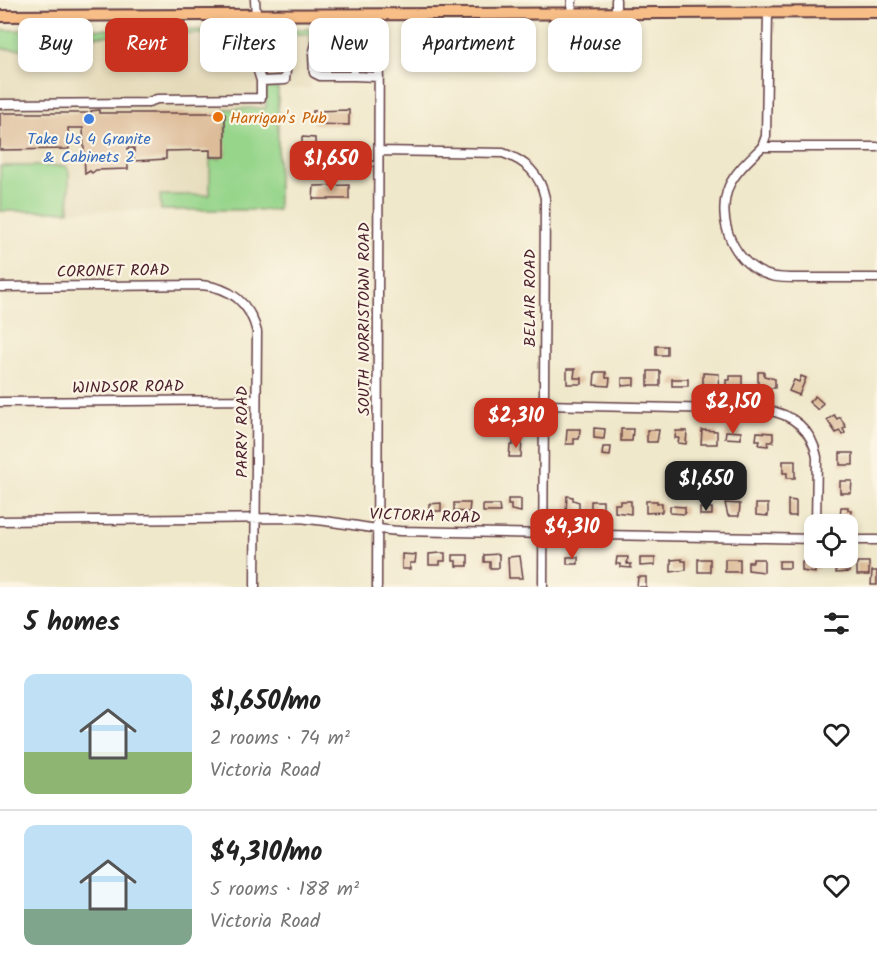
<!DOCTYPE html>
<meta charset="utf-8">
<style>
:root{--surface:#fff;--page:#f6f6f6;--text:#222;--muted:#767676;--line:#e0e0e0;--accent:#c8321e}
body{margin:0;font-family:Kalam,sans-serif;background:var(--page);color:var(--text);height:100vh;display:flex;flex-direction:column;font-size:22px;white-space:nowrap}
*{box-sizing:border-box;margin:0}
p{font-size:20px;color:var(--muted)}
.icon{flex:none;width:33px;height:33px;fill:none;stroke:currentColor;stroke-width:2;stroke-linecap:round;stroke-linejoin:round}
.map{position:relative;height:587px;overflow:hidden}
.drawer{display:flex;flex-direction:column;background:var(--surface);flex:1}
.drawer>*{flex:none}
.banner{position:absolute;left:18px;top:18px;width:842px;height:54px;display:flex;gap:12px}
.buttons{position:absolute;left:804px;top:514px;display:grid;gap:12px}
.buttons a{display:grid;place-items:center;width:54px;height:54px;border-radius:12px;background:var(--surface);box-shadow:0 3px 9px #0003;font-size:30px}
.price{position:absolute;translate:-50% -51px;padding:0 14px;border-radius:12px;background:var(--accent);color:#fff;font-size:20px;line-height:39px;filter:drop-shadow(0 2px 3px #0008)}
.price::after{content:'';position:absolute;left:50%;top:36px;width:18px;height:14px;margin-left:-9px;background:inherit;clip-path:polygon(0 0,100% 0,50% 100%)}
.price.active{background:#222;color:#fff}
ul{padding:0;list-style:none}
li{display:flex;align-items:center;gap:18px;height:150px;padding:0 24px}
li+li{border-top:2px solid var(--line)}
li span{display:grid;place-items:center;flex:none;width:168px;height:120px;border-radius:12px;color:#555}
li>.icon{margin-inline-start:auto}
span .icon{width:72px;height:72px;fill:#fffc;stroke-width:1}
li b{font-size:26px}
h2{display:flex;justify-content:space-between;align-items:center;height:72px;padding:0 24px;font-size:26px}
.pill{padding:0 21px;border-radius:12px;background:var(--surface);box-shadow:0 3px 9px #0003;font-size:21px;line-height:54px}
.pill.active{background:var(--accent);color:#fff}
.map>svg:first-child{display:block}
.built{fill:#e5dbba}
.green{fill:#97d58b;stroke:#707a5b;stroke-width:1.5}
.building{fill:#ddbc99}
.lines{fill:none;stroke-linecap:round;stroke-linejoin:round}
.minor-casing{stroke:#633d43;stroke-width:11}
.major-casing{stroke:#633d43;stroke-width:14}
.minor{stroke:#fff;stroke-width:8}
.major{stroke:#f7be87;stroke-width:10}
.food-dot{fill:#e8710a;stroke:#fcf5e5;stroke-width:2}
.shop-dot{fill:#3f7fe0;stroke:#fcf5e5;stroke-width:2}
.labels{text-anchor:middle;stroke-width:4.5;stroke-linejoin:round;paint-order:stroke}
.food-label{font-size:16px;fill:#c56008;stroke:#fcf5e5;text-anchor:start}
.shop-label{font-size:16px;fill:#366cbe;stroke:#fcf5e5}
.street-label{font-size:16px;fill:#4a1f2b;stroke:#fcf5e5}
</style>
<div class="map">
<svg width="877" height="587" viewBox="0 0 877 587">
<rect width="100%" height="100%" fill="#fcf5e5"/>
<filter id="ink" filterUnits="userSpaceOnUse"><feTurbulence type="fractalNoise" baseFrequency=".0167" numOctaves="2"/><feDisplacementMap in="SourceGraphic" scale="12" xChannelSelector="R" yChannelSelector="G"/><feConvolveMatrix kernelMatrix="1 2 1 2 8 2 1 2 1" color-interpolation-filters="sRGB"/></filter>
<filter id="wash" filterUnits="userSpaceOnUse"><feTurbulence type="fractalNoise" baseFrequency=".008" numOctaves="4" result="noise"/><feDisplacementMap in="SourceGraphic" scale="24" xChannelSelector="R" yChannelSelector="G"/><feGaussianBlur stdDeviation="1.35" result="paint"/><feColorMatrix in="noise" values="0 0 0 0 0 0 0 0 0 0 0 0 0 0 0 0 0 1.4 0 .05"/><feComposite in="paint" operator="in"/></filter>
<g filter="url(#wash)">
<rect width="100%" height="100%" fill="#f0e8cb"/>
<path class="built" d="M311 28V88L278 89V210L0 211V29Z"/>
<path class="green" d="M83 29 144 30V31L138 35 86 36 83 35Z
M264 29H311L314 34 312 41H311L310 34H265Z
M0 30H69L68 44 62 49H0Z
M162 30H248L249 32 246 34H161Z
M266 88H278V210H161L160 195H210V159H220V157L225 156V109L266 108Z
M0 166H66L69 172V211H0Z"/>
<g id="blocks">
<path class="building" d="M265 51H284L292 56V63L284 58V75L265 76Z
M316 57H339V67H316Z
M99 110V113H225V157H210V150L166 151V159L134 161V148H128V169L96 170 92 173 90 171 85 174 83 128H68L69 149 0 150V113H91V111Z
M349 110V125L313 124V111Z
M302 137 315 138 316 173H302Z
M349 185V199H313L314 186Z
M656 346H667V355H656Z
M567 369H575L574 378H582V384H567Z
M648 371H660V386H648Z
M595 372H606V378H610L609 386 594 385Z
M758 372H764V376L775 379V388H758Z
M703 373 719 374 718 388H703Z
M730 376H742V388H726V380H730Z
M801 376 806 378 799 395 789 391 794 380 799 382Z
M622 378H634V385L622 386Z
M672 379H688V386H672Z
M815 396 823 403 818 410 809 402Z
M834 415 837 419 840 417 846 427 843 429 845 433 842 435 840 431 836 433 827 420Z
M510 416 523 417 522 429 516 428V433H509Z
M594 428 605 429 604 439 594 438Z
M567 429H580L579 439H574V444H566Z
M621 429H633L632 441H621Z
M647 430H659L657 442H647Z
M702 430 717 431V444H701Z
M676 431H687L686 444 678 443 679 438H675Z
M726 431 741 432V439L725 438Z
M757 432 773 433V442H768V446L759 445 760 440H756Z
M513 440H522L521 457H509L510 445H513Z
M603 447H611L610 456 602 455Z
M840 453H853V465H840Z
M783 461H795V478H787V473H783Z
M840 481H852L851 493H840Z
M567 496 573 497V500L579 502V513L566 512Z
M508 499H521V512L511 510V505H508Z
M788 500 796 501V516H788Z
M591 501H603V513H591Z
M620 501H631V514L615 512V504H620Z
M646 501H657V503H662V512L646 513Z
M441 503V511H429V504Z
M454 503H470L469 512 454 511Z
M725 503 740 504 739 516H728Z
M756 504H768V516L756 515Z
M483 505H499L500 512H483Z
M670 506 685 507V514L670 513Z
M841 507H848V510H851V517H840Z
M700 508H712V515H700Z
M440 553H445V561H440V565H429V554Z
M402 554 416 555 415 563H410V569H402Z
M499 554V568H490V562H484V555Z
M453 555H468V566H456V561H453Z
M520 556 523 578H509L508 557Z
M567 557H578V564H567Z
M617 557H628L627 564H631V568L620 567V564H616Z
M640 558H655V565L640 566Z
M682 559V561H686V570L671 572V560Z
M698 559H710V572H698Z
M725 559H740V572H725Z
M753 559H764V572L748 570V562H753Z
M779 561H790V568H779Z
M833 561H849V572L836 573V568H833Z
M802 562H818V569H815V573L802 571Z
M857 562H869V575H857Z
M872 571H877V585H871Z
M638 577H646V587H637Z"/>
</g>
</g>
<g filter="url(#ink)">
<use href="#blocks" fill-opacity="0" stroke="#633d43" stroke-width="1.5"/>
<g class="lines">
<defs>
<path id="minor" d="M255 0 256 15
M571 13 572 0
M616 13V0
M317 15 316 44H344L353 52 354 76 379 77
M316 44 313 54 314 73 320 76H354
M259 46 267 44H287V54
M261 81 285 80 287 60
M0 104 146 103 157 99 261 98V81L258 71 260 15
M762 147 766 136 768 12
M877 147H762C750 159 736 171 729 186 715 220 734 266 771 276 784 279 799 278 812 278 834 278 855 278 877 278
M379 151 503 153C526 161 540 174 545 198L543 587
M0 287 201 285C230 287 250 303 257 332L255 587
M0 402 256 400
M544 405 766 410C793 414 812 430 817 457L816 525
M0 521 293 518C329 519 364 529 400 531L814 539
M848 540H877
M377 587 379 15"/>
<path id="major" d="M0 16 877 12"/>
</defs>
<use href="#minor" class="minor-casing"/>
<use href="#major" class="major-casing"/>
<use href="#minor" class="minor"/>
<use href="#major" class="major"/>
</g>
</g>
<circle class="food-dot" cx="218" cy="117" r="6"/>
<circle class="shop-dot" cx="89" cy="119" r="6"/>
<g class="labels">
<g class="food-label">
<text x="230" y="123">Harrigan's Pub</text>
</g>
<g class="shop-label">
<text x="89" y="144">Take Us 4 Granite<tspan x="89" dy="18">&amp; Cabinets 2</tspan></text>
</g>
<g class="street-label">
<text transform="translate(113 270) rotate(-1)" y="6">CORONET ROAD</text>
<text transform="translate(529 298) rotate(-90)" y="6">BELAIR ROAD</text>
<text transform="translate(363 319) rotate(-90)" y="6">SOUTH NORRISTOWN ROAD</text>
<text transform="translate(128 386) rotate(-1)" y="6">WINDSOR ROAD</text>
<text transform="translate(241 432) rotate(-90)" y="6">PARRY ROAD</text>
<text transform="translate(425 515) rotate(2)" y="6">VICTORIA ROAD</text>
</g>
</g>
</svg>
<div class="buttons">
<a><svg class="icon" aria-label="locate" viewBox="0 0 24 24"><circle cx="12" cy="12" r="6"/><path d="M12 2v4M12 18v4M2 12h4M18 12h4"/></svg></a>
</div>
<b class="price" style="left:331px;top:192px">$1,650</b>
<b class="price" style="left:733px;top:435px">$2,150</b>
<b class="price" style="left:516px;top:449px">$2,310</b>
<b class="price active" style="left:706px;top:512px">$1,650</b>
<b class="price" style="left:572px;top:560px">$4,310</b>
<div class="banner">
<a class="pill">Buy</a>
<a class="pill active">Rent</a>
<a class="pill">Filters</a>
<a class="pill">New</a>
<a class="pill">Apartment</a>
<a class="pill">House</a>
</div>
</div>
<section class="drawer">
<h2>5 homes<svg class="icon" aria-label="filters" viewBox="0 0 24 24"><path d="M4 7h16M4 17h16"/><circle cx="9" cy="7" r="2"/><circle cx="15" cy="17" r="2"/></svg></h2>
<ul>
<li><span style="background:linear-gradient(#bfe0f5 65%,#8fb573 0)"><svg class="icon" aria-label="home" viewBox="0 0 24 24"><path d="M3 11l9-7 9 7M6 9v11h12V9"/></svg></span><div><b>$1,650/mo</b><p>2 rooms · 74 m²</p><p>Victoria Road</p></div><svg class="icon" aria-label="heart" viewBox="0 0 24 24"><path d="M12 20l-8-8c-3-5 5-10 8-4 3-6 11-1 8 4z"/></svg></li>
<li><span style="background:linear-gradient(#bfe0f5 70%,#7fa58c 0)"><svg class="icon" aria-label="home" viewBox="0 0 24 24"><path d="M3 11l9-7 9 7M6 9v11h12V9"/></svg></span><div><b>$4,310/mo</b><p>5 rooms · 188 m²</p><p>Victoria Road</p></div><svg class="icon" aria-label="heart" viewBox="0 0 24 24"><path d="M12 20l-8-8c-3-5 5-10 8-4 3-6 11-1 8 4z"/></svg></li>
</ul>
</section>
